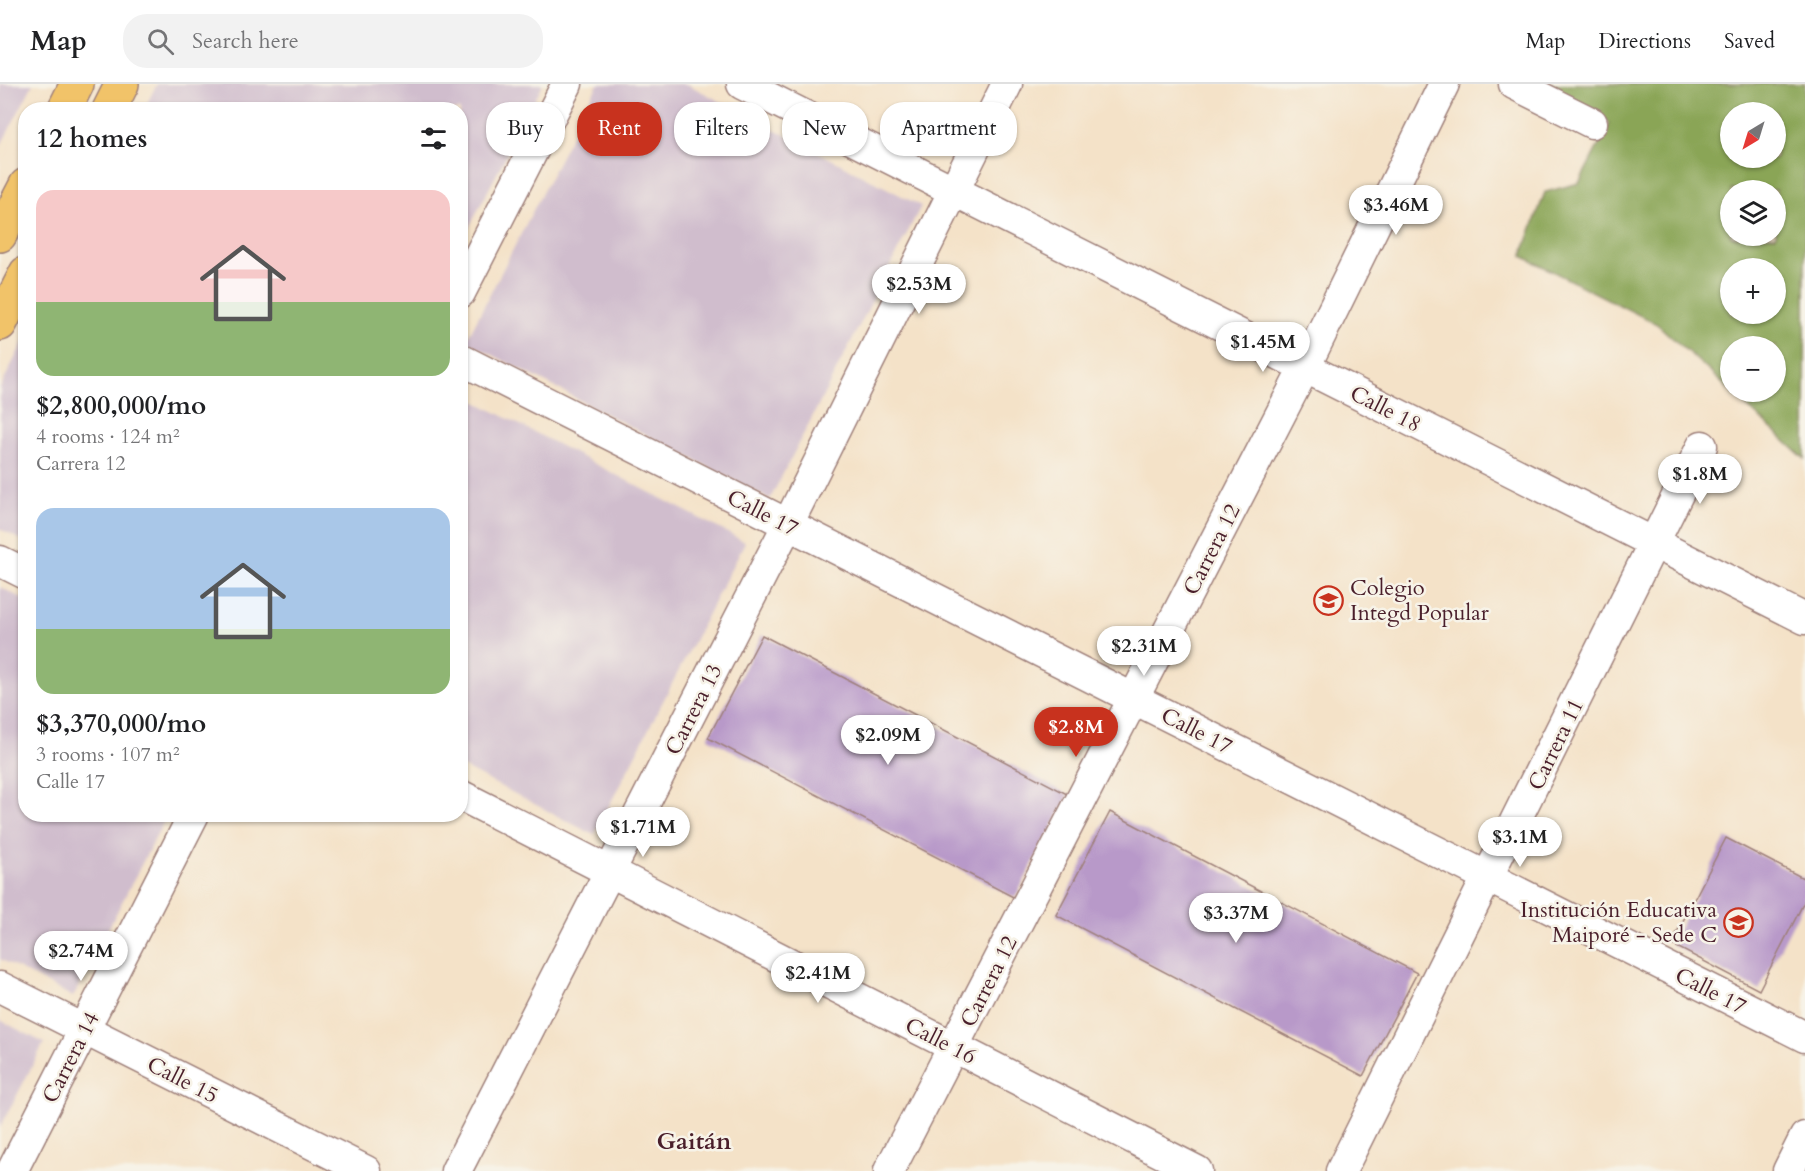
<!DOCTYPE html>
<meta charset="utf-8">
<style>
:root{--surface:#fff;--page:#f2f2f2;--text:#202124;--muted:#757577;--line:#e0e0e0;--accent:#c8321e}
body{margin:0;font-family:Cardo,serif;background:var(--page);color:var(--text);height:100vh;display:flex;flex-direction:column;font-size:22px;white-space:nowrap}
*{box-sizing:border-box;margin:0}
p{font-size:20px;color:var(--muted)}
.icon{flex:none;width:33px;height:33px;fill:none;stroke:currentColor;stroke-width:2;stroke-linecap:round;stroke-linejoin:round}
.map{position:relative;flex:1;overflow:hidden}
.drawer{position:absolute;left:18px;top:18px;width:450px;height:720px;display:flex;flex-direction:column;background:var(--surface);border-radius:24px;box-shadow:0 2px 4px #0004}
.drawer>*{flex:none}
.banner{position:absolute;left:486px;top:18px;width:570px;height:54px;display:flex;gap:12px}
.needle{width:39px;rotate:218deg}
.tools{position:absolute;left:1720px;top:18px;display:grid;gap:12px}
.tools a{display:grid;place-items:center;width:66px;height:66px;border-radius:50%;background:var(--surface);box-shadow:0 2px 4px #0004;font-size:30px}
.price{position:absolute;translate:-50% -51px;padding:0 14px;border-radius:21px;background:#fff;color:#222;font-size:20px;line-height:39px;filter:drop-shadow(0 2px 3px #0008)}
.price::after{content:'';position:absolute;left:50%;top:36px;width:18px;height:14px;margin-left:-9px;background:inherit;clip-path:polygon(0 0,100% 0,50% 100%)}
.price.selected{background:var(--accent);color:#fff}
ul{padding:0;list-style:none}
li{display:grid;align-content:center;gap:12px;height:318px;padding:0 18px}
li span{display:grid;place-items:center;height:186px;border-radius:18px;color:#555}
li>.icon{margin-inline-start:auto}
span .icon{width:108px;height:108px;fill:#fffc;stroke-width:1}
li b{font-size:26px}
h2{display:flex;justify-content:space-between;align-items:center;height:72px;padding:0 18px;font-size:26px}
.chip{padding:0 21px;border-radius:24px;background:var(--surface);box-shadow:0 2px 4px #0004;font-size:21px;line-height:54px}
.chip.selected{background:var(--accent);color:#fff}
header{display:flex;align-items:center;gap:36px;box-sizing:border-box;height:84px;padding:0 30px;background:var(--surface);border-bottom:2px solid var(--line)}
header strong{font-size:28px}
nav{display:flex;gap:33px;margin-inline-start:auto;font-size:21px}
.search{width:420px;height:54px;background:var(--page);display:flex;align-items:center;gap:15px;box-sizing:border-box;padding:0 21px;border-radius:24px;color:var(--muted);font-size:22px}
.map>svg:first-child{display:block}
.industrial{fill:#d0bdcd}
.forest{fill:#8aa557;stroke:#6a6241;stroke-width:1.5;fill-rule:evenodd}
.building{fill:#b899c9}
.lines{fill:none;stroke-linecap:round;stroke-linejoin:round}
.minor-casing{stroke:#9f807a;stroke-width:33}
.major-casing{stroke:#9f807a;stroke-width:36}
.minor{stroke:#fff;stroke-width:30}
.major{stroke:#f1c369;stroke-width:33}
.labels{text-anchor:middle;stroke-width:5;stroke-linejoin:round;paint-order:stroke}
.street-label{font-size:22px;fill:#4a1f2b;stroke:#f7f3e8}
.poi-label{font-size:22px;fill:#4a1f2b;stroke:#f7f3e8;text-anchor:start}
.neighbourhood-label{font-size:24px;font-weight:bold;fill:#4a1f2b;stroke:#f7f3e8}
</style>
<header>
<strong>Map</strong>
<div class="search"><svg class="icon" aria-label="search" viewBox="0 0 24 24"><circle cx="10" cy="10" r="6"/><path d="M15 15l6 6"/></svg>Search here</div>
<nav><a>Map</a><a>Directions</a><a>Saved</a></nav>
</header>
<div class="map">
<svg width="1805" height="1087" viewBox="0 0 1805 1087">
<rect width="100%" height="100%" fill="#f7f3e8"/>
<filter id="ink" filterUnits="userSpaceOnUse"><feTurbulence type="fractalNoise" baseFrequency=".0167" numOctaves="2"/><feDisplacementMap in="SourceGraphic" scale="12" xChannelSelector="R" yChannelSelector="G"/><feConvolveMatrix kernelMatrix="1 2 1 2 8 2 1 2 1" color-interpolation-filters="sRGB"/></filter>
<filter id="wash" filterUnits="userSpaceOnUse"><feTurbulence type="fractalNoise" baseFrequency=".008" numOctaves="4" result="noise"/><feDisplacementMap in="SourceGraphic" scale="24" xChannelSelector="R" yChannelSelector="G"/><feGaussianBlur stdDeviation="1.35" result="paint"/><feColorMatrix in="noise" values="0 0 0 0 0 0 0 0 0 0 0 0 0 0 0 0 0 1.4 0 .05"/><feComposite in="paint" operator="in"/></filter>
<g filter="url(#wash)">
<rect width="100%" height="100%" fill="#f4e2c8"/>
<path class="industrial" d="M0 0H33L0 63Z
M157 0H543L461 159 460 26 144 25Z
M598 0H687L921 122 770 415 466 257Z
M25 254 26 458H25L0 445V304Z
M461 310 745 458 594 751 461 682Z
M0 503 25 516 26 730 167 731 73 913 0 875Z
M0 936 44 959 0 1044Z"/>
<path class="forest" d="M1537 0H1805V375L1731 308H1776V262H1731V307L1657 240 1522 172 1545 108 1579 99 1610 39ZM1731 28H1776V74H1731ZM1731 106H1776V152H1731ZM1731 184H1776V230H1731Z"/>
<g id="blocks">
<path class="building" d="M762 551 1069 711 1015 814 708 654Z
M1110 728 1417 889 1363 992 1056 831Z
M1726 754 1805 795V816L1759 906 1671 860Z"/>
</g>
</g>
<g filter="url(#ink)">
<use href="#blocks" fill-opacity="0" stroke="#9f807a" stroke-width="1.5"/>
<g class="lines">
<defs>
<path id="minor" d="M742 0 1805 535
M1514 0 1592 39
M460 209 567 0
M460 275 1805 953
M0 477 26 490
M460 711 1197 1087
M0 903 366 1087
M12 1087 194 730
M456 1087 788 440 1007 0
M889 1087 1305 283 1444 0
M1341 1087 1702 362
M1788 1087 1805 1053"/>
<path id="major" d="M64 26 77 0
M109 26 122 0
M0 151 26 101
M0 240 26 189"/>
</defs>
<use href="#minor" class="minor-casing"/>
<use href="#major" class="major-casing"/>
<use href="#minor" class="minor"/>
<use href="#major" class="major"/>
</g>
</g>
<defs>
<symbol id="school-ring" viewBox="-11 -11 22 22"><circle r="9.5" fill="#f7f3e8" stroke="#c8321e" stroke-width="1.5"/><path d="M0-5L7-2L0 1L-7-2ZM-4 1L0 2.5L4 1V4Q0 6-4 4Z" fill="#c8321e"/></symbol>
</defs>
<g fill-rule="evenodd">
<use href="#school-ring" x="1312" y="500" width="33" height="33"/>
<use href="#school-ring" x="1722" y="822" width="33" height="33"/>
</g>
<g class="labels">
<g class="street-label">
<text transform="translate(1386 324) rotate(27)" y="8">Calle 18</text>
<text transform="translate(763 428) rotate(27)" y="8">Calle 17</text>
<text transform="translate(1211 465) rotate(-63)" y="8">Carrera 12</text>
<text transform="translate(693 625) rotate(-63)" y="8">Carrera 13</text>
<text transform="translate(1197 646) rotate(27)" y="8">Calle 17</text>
<text transform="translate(1555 660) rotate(-64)" y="8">Carrera 11</text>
<text transform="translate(988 897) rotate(-63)" y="8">Carrera 12</text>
<text transform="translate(1711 906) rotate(27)" y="8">Calle 17</text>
<text transform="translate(941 956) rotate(27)" y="8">Calle 16</text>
<text transform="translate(70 973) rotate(-63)" y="8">Carrera 14</text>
<text transform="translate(183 995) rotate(27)" y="8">Calle 15</text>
</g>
<g class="poi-label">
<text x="1350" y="511">Colegio<tspan x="1350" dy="25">Integd Popular</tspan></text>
<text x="1717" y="833" text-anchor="end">Institución Educativa<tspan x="1717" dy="25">Maiporé - Sede C</tspan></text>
</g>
<g class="neighbourhood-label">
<text x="694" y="1065">Gaitán</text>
</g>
</g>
</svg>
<div class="tools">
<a><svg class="needle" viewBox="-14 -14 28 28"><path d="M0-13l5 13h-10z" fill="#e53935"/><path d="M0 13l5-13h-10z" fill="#757577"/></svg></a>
<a><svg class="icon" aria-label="layers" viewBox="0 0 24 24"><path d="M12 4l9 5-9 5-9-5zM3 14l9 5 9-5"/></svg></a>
<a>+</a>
<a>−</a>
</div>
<b class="price" style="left:1396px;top:152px">$3.46M</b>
<b class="price" style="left:919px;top:231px">$2.53M</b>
<b class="price" style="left:1263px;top:289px">$1.45M</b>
<b class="price" style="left:1700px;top:421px">$1.8M</b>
<b class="price" style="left:1144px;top:593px">$2.31M</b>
<b class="price selected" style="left:1076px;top:674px">$2.8M</b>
<b class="price" style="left:888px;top:682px">$2.09M</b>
<b class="price" style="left:643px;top:774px">$1.71M</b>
<b class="price" style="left:1520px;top:784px">$3.1M</b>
<b class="price" style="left:1236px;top:860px">$3.37M</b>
<b class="price" style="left:81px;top:898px">$2.74M</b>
<b class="price" style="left:818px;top:920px">$2.41M</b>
<div class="banner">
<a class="chip">Buy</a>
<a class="chip selected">Rent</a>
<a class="chip">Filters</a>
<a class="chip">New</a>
<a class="chip">Apartment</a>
</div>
<section class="drawer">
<h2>12 homes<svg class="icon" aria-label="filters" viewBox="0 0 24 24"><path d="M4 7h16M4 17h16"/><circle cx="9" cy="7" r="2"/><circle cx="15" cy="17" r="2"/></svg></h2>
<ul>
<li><span style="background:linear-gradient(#f6c9c9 60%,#8fb573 0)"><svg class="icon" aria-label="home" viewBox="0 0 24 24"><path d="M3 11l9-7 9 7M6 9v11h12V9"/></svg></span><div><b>$2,800,000/mo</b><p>4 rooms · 124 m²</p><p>Carrera 12</p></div></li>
<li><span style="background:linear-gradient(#a9c7e8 65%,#8fb573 0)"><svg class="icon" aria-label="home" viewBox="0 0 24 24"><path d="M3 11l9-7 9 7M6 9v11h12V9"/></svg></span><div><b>$3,370,000/mo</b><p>3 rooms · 107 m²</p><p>Calle 17</p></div></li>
</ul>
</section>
</div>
